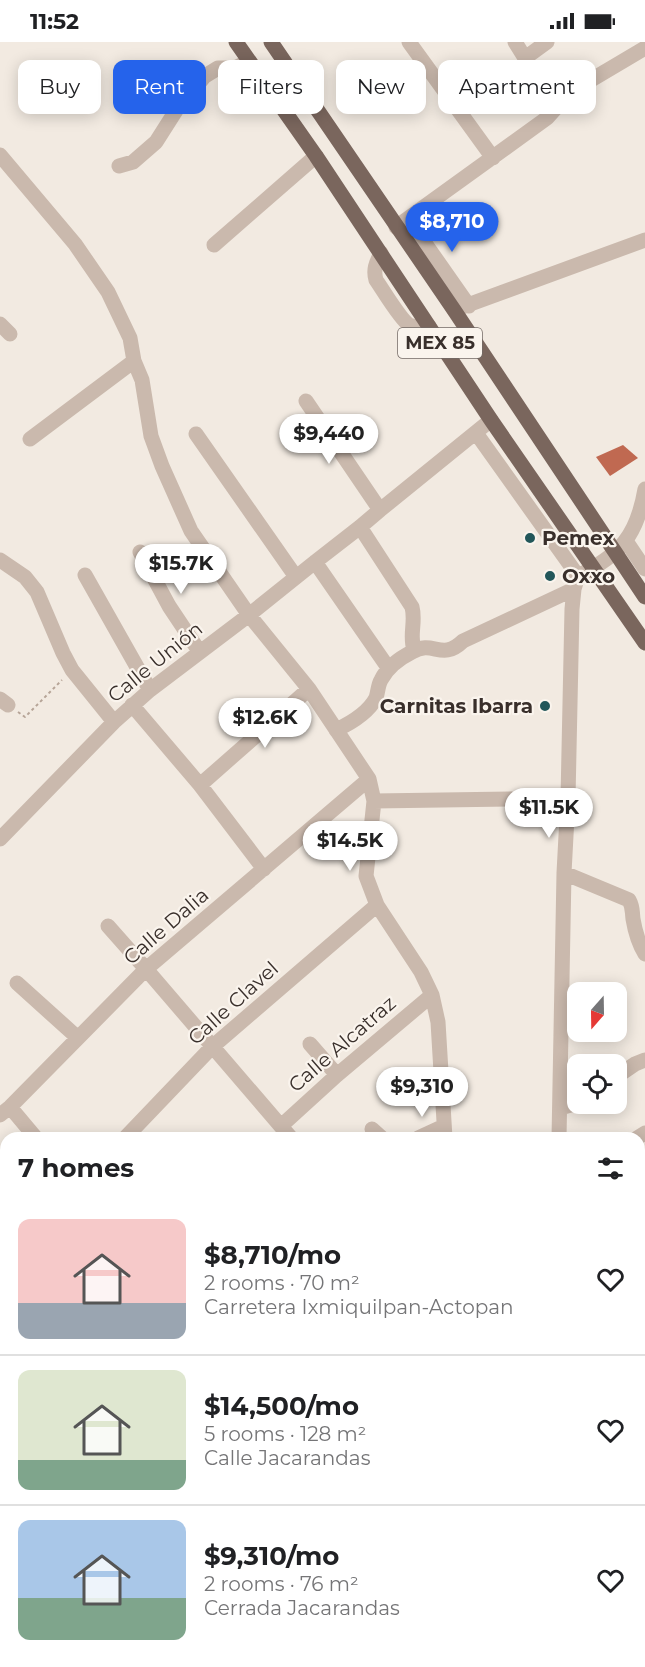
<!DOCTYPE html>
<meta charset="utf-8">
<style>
:root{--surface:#fff;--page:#f6f6f6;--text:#202124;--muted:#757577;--line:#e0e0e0;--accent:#2563eb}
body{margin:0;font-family:Montserrat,sans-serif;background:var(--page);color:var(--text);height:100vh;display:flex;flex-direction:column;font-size:22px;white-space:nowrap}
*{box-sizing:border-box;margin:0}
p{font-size:20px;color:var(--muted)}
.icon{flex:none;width:33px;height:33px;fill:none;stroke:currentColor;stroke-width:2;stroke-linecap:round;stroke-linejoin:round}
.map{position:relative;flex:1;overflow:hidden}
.sheet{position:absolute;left:0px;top:1090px;width:645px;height:536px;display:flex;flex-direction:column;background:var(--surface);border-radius:18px 18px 0 0;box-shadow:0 3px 15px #0003}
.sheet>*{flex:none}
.banner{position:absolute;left:18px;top:18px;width:609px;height:54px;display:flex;gap:12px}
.needle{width:39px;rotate:200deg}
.controls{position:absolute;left:567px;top:940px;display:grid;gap:12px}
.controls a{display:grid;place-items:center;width:60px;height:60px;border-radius:12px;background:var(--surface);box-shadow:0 3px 15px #0003;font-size:30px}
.price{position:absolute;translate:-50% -51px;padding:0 14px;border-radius:21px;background:#fff;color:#222;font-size:20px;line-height:39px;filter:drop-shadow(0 2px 3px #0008)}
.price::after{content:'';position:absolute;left:50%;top:36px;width:18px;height:14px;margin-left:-9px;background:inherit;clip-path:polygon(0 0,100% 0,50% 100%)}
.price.active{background:var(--accent);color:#fff}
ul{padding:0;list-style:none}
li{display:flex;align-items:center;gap:18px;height:150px;padding:0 18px}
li+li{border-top:2px solid var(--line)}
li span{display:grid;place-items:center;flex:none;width:168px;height:120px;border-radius:12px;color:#555}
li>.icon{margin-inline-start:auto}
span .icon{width:72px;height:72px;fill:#fffc;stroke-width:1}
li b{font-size:26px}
h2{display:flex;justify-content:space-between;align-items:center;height:72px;padding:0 18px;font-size:26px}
.tag{padding:0 21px;border-radius:12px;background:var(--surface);box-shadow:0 3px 15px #0003;font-size:21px;line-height:54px}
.tag.active{background:var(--accent);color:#fff}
.status{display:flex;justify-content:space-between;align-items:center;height:42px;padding:0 30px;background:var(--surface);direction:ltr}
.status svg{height:16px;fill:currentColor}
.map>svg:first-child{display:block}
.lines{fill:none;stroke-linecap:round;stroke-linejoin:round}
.canal{stroke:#81adae;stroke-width:15}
.building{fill:#c06951}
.path{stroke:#b6a497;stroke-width:2;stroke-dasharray:3 3;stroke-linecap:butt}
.minor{stroke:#cab9ad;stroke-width:15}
.major{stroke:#7a665d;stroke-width:15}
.poi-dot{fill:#225659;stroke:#faf4ed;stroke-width:2}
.labels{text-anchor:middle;stroke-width:4.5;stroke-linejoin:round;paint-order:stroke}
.shield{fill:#faf4ed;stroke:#736a65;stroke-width:1.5}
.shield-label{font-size:18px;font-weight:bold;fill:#392f2b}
.poi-label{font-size:20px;font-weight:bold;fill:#392f2b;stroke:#faf4ed;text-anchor:start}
.street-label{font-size:20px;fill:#392f2b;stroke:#faf4ed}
</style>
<div class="status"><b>11:52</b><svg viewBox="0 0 49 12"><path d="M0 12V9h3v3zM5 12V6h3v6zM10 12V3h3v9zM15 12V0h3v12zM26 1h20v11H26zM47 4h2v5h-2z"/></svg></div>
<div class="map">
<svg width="645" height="1625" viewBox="0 0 645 1625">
<rect width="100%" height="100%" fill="#f2eae1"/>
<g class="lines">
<path class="canal" d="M0 1374 6 1379
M299 1620 302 1625"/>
</g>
<path class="building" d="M623 403 638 416 610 434 596 415Z"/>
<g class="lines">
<path class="path" d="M18 670 25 675 62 638"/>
<path class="minor" d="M409 0 493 116
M515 0 525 16 559 57
M525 16 547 0
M0 113 75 202 108 250 130 296 134 319 142 338 151 394 162 424 191 489 249 573 309 647 369 737 374 759 366 834 377 863 421 930 432 953 438 980 445 1096
M119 124 133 120 156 100 177 67 205 34 218 26H235L249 19
M408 177 469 264
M396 185 547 76 556 66 559 57 645 6
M214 203 316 114
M381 211C376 221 373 228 376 238 383 248 400 277 409 283 415 286 423 285 429 284
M454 268 645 198
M0 282 10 292
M306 359 380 468
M476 391 578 534
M196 392 296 535
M30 397 134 319
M360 485 412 565C416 580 409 593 414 608
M626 499 645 527
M140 510 169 564 199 609
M0 518 25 535 37 550 63 611 72 628 114 680
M315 520 389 627
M85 533 150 648
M0 657 8 663
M132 663 200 743 264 827
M336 688C351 681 368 671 376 656 378 650 378 643 381 638 387 626 400 616 412 610 434 597 441 620 463 599L574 547
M200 743 309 647
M374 759 568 756
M0 797 114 680 150 648 249 573 315 520 360 485 380 468 491 378
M564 831 629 858C633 865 632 869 633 877 635 889 639 902 645 912
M108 884 146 927 291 1096
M17 941 78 996
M310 1002 337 1033
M616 1035 635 1022 645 1018
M10 1065 36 1096
M560 1066 578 1061
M0 1073 10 1065 146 927 369 737
M281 1084 337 1033 432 953
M372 1087 382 1096
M125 1096 212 1005 377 863
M418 1096 444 1084
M559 1096 564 831 568 756 572 567 574 547 578 534C620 513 637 494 645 447
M637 1096 645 1091
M0 1261 6 1267
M639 1291 645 1286
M639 1497 645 1491
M639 1509 645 1517
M0 1541 6 1532
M639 1542 645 1549
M639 1615 645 1603
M0 1618 11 1625
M502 1620 508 1625
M47 1625 50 1620
M150 1625 154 1620
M314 1625 317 1620
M529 1625 533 1620"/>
<path class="major" d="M236 0 316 114 491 378 645 601
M271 0 454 268 645 555"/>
</g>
<g class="poi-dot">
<circle cx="530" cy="496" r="6"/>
<circle cx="550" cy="534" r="6"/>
<circle cx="545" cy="664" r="6"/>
</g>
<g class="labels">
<rect class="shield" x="398" y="286" width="84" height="30" rx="4.5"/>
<g class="shield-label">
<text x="440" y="307">MEX 85</text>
</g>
<g class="poi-label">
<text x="542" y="503">Pemex</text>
<text x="562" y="541">Oxxo</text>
<text x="533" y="671" text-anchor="end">Carnitas Ibarra</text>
</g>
<g class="street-label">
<text transform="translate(155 620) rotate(-39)" y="7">Calle Unión</text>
<text transform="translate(166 884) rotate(-41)" y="7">Calle Dalia</text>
<text transform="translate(233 961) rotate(-42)" y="7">Calle Clavel</text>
<text transform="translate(342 1002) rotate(-41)" y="7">Calle Alcatraz</text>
</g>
</g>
</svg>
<div class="controls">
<a><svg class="needle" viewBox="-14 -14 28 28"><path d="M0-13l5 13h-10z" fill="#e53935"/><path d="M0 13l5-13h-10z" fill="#757577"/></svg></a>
<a><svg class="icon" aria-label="locate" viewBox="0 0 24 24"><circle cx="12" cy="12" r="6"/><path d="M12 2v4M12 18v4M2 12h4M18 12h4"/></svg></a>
</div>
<b class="price active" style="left:452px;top:211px">$8,710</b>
<b class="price" style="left:329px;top:423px">$9,440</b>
<b class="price" style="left:181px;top:553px">$15.7K</b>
<b class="price" style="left:265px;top:707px">$12.6K</b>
<b class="price" style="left:549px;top:797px">$11.5K</b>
<b class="price" style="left:350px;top:830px">$14.5K</b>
<b class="price" style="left:422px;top:1076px">$9,310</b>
<div class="banner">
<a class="tag">Buy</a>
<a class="tag active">Rent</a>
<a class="tag">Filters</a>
<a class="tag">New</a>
<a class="tag">Apartment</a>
</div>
<section class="sheet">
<h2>7 homes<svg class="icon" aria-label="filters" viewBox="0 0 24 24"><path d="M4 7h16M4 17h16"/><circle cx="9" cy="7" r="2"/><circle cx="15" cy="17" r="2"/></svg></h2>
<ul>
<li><span style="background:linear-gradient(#f6c9c9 70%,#9aa5b1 0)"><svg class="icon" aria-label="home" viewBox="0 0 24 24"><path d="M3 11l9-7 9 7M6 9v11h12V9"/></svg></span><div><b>$8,710/mo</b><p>2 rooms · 70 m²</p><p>Carretera Ixmiquilpan-Actopan</p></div><svg class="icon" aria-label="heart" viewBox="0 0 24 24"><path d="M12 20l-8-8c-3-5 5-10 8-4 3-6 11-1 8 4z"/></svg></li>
<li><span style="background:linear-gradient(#dfe7d0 75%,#7fa58c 0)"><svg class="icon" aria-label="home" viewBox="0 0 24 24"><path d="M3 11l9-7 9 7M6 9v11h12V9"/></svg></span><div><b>$14,500/mo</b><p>5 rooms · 128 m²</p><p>Calle Jacarandas</p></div><svg class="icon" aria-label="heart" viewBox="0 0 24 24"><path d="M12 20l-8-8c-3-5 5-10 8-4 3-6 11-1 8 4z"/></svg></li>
<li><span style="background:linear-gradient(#a9c7e8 65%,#7fa58c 0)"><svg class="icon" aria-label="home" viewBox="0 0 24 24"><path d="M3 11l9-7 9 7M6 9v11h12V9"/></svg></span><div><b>$9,310/mo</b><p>2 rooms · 76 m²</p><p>Cerrada Jacarandas</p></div><svg class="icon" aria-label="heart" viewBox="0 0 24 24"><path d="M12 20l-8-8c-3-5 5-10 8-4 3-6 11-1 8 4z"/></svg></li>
</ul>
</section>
</div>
